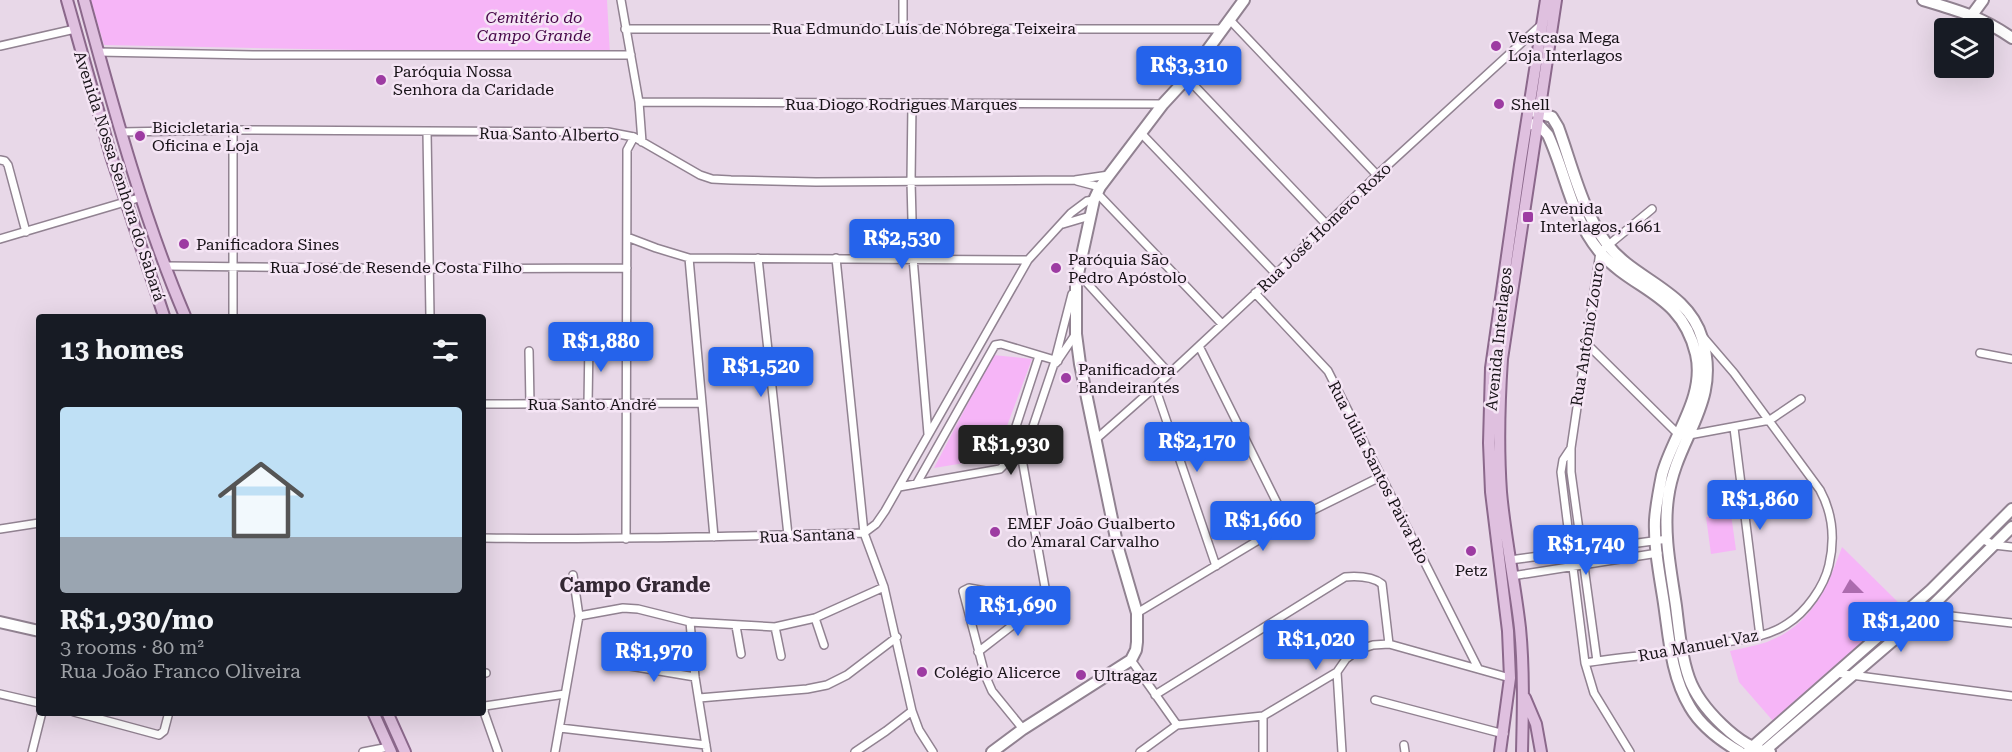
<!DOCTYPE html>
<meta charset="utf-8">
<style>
:root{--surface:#171b24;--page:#242831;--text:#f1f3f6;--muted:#9ea1a6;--line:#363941;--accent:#2563eb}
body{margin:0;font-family:"Roboto Serif",serif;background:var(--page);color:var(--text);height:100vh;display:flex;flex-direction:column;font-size:22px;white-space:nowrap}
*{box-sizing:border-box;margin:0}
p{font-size:20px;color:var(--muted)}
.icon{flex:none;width:33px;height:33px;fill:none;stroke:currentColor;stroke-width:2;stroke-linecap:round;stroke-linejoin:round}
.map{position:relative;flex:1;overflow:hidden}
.panel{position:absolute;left:36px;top:314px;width:450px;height:402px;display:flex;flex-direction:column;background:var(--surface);border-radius:6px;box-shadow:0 6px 24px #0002}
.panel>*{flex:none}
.tools{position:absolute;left:1934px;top:18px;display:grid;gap:12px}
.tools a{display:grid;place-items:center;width:60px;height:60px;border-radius:6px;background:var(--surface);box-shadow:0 6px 24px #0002;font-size:30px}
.price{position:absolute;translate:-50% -51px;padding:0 14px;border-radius:6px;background:var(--accent);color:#fff;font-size:20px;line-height:39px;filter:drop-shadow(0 2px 3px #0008)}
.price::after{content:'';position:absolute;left:50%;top:36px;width:18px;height:14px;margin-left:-9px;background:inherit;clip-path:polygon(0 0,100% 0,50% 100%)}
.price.on{background:#222;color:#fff}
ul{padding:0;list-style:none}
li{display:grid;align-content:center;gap:12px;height:318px;padding:0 24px}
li+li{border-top:2px solid var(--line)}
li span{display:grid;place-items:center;height:186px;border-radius:6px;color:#555}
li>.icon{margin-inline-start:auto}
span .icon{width:108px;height:108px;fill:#fffc;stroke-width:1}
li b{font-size:26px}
h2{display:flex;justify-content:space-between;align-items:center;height:72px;padding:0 24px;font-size:26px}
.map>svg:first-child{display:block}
.green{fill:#f6b5f7}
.water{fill:#ac6bae}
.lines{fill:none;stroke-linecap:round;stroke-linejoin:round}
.street-casing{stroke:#918291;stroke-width:10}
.secondary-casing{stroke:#918291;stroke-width:14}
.primary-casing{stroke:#8b688b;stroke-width:14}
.street{stroke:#fff;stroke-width:7}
.secondary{stroke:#fff;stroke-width:10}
.primary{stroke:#dfc0df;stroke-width:10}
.poi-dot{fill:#9d3ba2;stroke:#f5e5f5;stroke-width:2}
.labels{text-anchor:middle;stroke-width:5;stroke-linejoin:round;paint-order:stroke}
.park-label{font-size:16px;font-style:italic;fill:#460749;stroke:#f5e5f5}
.street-label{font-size:16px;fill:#171217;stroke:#f5e5f5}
.poi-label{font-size:16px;fill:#171217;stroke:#f5e5f5;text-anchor:start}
.quarter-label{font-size:20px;font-weight:bold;fill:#342834;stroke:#f5e5f5}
</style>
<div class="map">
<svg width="2012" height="752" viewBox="0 0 2012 752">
<rect width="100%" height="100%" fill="#e8d8e8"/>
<path class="green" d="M91 0H607L610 55 104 45Z
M993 355 1032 359 995 458 934 468Z
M1731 514 1736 550 1711 554 1706 517Z
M1842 547 1904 608 1773 721 1739 682 1730 651C1742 648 1755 646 1767 642 1812 625 1827 588 1842 547Z"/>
<path class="water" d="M1850 579 1864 593H1842Z"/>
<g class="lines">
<defs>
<path id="street" d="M621 0 639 102 642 142
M1229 19 1377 175
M903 28V0
M625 29H1222
M0 46 75 29
M98 52 253 55H631
M1187 78 1327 225
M639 102 1163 104
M912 104 911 181 913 258 928 434
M233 130V316
M121 132 233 130 608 132 634 137 700 175 712 179 731 180 816 182 1075 180 1109 175
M427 132 430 316
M1141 133 1276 274
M0 160 5 161 8 165 26 232
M1077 181 1100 187
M1097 193 1222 324
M1063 224 1090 216
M627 237 656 248 689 258 1028 260
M0 239 142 197
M689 258 714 537
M758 258 788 535
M836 258 864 533 884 587 912 711 919 730 933 752
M166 266 431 269 627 268
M1078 273 1169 373
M1255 293 1328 371 1478 668
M1585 342 1678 434 1689 435 1770 420 1801 399
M1199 346 1287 523
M529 351 530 404
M1980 353 2012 359
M1056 363 1075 335
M1155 387 1216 566
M483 404 701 403
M588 404 589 341
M1734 428 1760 636
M1095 440 1155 387 1276 274 1377 175 1541 25
M1571 448 1563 460 1561 472 1585 663 1594 693 1630 752
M917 483 995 345 1001 344 1058 361
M899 487 1000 469 1003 466 1039 356
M0 529 39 523
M483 538C610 540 737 536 864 533L876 524 885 511 1028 260 1071 213 1087 201 1094 200
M626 539 627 158V150L634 137
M1982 539 1994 545 2012 547
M1510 560 1668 539
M1512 576 1658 553
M1908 611 2012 623
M1137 613 1287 523 1382 476
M579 616 623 608 638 609 690 622 775 627 815 618 884 587
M815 618 824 645
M690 622 695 677 707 752
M736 626 741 654
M775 627 781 656
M978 652 1027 614 1046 593 1022 459 1054 364 1072 294
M1131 660 1177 725 1263 716 1337 672 1346 659 1358 650 1373 645 1389 644 1510 678
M1597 661 1571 472V448L1600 252 1652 209
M1585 663C1612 658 1640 656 1667 653 1687 650 1707 646 1726 642 1747 639 1769 636 1787 624 1806 612 1824 587 1829 565 1835 539 1833 514 1820 490L1734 373 1704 338
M624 665 695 677
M1337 672 1342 752
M483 673H486
M1836 673 2012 696
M0 694 39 703
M1155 695 1345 577C1357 576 1373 577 1382 584L1389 644
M699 698 807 689 827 685 847 675 897 637
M1375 700 1504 734
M74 712 159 735 164 731 169 712
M1263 716V752
M560 728 706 745
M1023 729 992 691 985 675 963 591 969 588 1040 601
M1404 745 1405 752
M32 752 42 712
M363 752 389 747
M498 752 484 712 485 706 565 694
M555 752 579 616 573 575
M855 752 886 731 912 711
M1140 752 1177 725"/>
<path id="secondary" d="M1923 0C1959 11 1980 16 2012 38
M1972 15 1983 0
M1532 111 1552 117 1558 127C1572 165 1582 211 1607 244 1634 280 1688 290 1702 338 1722 404 1676 437 1668 498 1663 534 1671 571 1676 606 1679 630 1681 655 1689 678 1699 706 1739 749 1770 752
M1530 124 1539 125 1548 135C1566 174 1571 217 1599 251 1634 292 1681 292 1696 354 1706 398 1672 436 1662 475 1659 490 1656 505 1655 520 1654 546 1659 572 1663 597 1669 634 1670 674 1690 707 1701 726 1721 741 1740 752
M0 622 39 631
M1749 750 1931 590 2012 509
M992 752 1023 729 1131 660 1136 650 1137 642V613L1118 548 1080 364 1076 334V283L1094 200 1100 187 1163 104 1187 78 1244 0
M1763 752 1924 614 2012 527"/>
<path id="primary" d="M67 0 111 156 164 316
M84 0C113 106 142 215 185 316
M1525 698 1536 724 1541 752
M373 712 391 752
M387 712 405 752
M1500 752 1510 678 1508 631 1491 492 1489 443 1491 368 1520 165 1546 0
M1522 752C1523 711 1524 669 1520 628 1515 583 1505 538 1501 492 1498 448 1499 404 1502 359L1556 0"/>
</defs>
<use href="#street" class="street-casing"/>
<use href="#secondary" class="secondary-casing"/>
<use href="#primary" class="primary-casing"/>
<use href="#street" class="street"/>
<use href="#secondary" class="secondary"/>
<use href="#primary" class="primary"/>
</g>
<g class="poi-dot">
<circle cx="1496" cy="46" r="6"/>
<circle cx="381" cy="80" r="6"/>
<circle cx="1499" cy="104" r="6"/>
<circle cx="140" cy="136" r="6"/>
<rect x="1522" y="211" width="12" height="12" rx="3"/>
<circle cx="184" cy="244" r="6"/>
<circle cx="1056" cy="268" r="6"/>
<circle cx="1066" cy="378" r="6"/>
<circle cx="995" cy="532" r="6"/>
<circle cx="1471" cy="551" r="6"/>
<circle cx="922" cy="672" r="6"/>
<circle cx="1081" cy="675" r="6"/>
</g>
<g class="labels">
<g class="park-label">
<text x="534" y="23">Cemitério do<tspan x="534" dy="18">Campo Grande</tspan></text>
</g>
<g class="street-label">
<text x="924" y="34">Rua Edmundo Luís de Nóbrega Teixeira</text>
<text x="901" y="110">Rua Diogo Rodrigues Marques</text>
<text transform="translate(549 134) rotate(1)" y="6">Rua Santo Alberto</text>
<text transform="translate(120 176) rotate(72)" y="6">Avenida Nossa Senhora do Sabará</text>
<text transform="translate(1324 227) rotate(-44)" y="6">Rua José Homero Roxo</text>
<text x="396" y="273">Rua José de Resende Costa Filho</text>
<text transform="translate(1587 334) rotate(-81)" y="6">Rua Antônio Zouro</text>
<text transform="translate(1498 339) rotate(-84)" y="6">Avenida Interlagos</text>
<text x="592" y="410">Rua Santo André</text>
<text transform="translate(1379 472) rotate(63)" y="6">Rua Júlia Santos Paiva Rio</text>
<text transform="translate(807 535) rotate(-2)" y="6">Rua Santana</text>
<text transform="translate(1698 645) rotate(-10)" y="6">Rua Manuel Vaz</text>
</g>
<g class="poi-label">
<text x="1508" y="43">Vestcasa Mega<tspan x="1508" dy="18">Loja Interlagos</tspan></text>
<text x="393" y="77">Paróquia Nossa<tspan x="393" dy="18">Senhora da Caridade</tspan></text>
<text x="1511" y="110">Shell</text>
<text x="152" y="133">Bicicletaria -<tspan x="152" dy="18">Oficina e Loja</tspan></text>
<text x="1540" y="214">Avenida<tspan x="1540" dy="18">Interlagos, 1661</tspan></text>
<text x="196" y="250">Panificadora Sines</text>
<text x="1068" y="265">Paróquia São<tspan x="1068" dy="18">Pedro Apóstolo</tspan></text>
<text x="1078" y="375">Panificadora<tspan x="1078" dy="18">Bandeirantes</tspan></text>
<text x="1007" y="529">EMEF João Gualberto<tspan x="1007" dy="18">do Amaral Carvalho</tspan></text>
<text x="1471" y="576" text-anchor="middle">Petz</text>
<text x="934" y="678">Colégio Alicerce</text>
<text x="1093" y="681">Ultragaz</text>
</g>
<g class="quarter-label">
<text x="635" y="592">Campo Grande</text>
</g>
</g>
</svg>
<div class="tools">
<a><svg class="icon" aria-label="layers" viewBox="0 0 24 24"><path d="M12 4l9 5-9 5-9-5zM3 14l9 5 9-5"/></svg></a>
</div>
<b class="price" style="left:1189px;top:97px">R$3,310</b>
<b class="price" style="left:902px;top:270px">R$2,530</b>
<b class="price" style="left:601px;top:373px">R$1,880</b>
<b class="price" style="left:761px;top:398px">R$1,520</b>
<b class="price" style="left:1197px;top:473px">R$2,170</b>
<b class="price on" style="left:1011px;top:476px">R$1,930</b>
<b class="price" style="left:1760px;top:531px">R$1,860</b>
<b class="price" style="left:1263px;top:552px">R$1,660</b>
<b class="price" style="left:1586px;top:576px">R$1,740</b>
<b class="price" style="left:1018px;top:637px">R$1,690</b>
<b class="price" style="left:1901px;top:653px">R$1,200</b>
<b class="price" style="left:1316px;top:671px">R$1,020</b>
<b class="price" style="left:654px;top:683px">R$1,970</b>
<section class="panel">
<h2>13 homes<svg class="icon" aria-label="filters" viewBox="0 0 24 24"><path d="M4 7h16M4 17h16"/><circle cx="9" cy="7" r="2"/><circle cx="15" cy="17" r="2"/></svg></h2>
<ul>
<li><span style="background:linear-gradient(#bfe0f5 70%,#9aa5b1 0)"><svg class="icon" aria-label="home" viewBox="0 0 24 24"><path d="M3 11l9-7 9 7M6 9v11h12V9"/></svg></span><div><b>R$1,930/mo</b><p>3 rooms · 80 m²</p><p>Rua João Franco Oliveira</p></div></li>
</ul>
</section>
</div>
